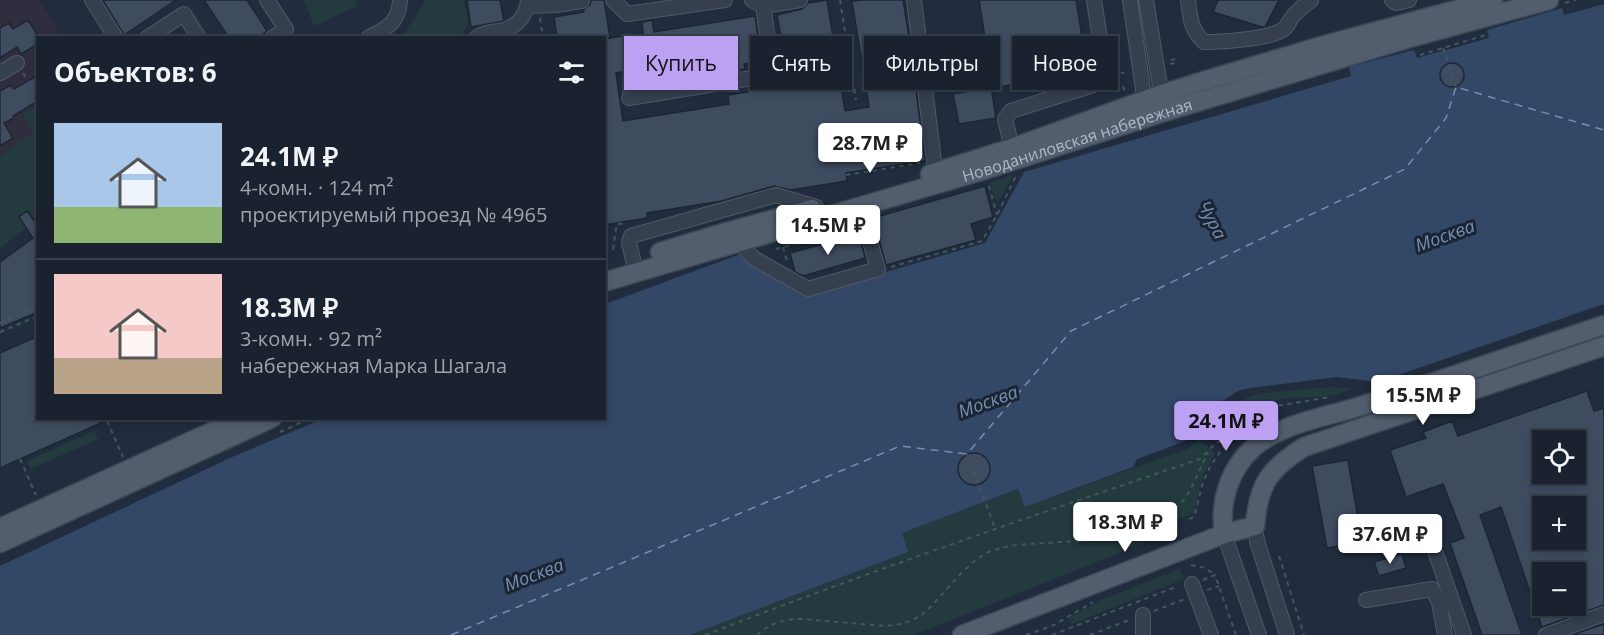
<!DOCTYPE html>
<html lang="ru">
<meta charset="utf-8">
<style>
:root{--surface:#19222e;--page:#262f3a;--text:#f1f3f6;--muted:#9fa4aa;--line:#373f4a;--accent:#bca0f2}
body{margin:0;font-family:"Open Sans",sans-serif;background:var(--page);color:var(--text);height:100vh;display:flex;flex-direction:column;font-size:22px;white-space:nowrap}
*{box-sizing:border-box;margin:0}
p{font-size:20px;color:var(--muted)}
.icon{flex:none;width:33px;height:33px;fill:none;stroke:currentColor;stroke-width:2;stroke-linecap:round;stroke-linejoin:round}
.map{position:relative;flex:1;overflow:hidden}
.drawer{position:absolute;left:36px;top:36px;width:570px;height:384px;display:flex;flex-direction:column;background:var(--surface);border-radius:0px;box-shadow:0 3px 9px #0003,0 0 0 2px var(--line)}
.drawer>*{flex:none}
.top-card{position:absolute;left:624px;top:36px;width:570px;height:54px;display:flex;gap:12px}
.tools{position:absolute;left:1532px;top:430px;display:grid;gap:12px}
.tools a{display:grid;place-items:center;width:54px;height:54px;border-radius:0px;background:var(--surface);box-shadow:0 3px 9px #0003,0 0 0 2px var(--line);font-size:30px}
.price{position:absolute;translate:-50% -51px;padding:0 14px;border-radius:6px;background:#fff;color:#222;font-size:20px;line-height:39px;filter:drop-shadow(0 2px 3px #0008)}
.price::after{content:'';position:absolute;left:50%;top:36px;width:18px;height:14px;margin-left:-9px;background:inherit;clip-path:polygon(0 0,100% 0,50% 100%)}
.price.active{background:var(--accent);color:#111}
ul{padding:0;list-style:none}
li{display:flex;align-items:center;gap:18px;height:150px;padding:0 18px}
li+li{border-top:2px solid var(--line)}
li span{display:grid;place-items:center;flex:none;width:168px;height:120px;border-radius:0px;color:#555}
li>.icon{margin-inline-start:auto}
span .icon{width:72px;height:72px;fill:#fffc;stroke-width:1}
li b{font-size:26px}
h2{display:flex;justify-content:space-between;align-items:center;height:72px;padding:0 18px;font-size:26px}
.tag{padding:0 21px;border-radius:0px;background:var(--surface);box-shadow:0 3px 9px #0003,0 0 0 2px var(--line);font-size:21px;line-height:54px}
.tag.active{background:var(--accent);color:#111}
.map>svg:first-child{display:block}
.medical{fill:#302d3e}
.green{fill:#233b3f}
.water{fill:#334766}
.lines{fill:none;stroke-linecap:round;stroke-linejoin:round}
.ferry{stroke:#758fb3;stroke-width:1.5;stroke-dasharray:8 6;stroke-linecap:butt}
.building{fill:#3f4c60;stroke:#1c2634;stroke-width:1.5;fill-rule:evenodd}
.minor-casing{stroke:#505968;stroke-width:16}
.major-casing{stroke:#3e4856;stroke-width:21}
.path{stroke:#41585c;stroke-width:2;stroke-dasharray:4.5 4.5;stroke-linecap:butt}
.minor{stroke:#353f4e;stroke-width:14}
.major{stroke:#525e6e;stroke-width:18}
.labels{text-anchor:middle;stroke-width:6;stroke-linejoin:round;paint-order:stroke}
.street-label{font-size:16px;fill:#b0b9c9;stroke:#1a2432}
.water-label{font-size:18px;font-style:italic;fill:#758fb3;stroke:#1a2432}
</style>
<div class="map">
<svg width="1604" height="635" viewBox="0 0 1604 635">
<rect width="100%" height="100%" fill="#212d3e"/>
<path class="medical" d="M0 0H39L62 37 38 38 37 199 30 204 0 155Z"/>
<path class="green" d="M304 0H355L357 6 314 26Z
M425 0H464C467 18 472 21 461 37H401L416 17Z
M37 104V220L0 248V156L33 133 23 114Z
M1013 175 999 201 995 200 990 183Z
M1328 387 1350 388C1335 401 1296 395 1276 400 1260 404 1248 415 1235 424L1233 428C1221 426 1215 428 1204 434 1221 414 1232 401 1258 394Z
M94 431 98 439 31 469 27 461Z
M1199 439 1215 453 1202 478 1194 513 1159 526V537L913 635H690L907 552 901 533 1018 489 1025 507 1187 449Z
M1178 569 1181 571 1184 579 1072 624 1069 618 1101 600Z"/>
<path class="water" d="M1604 4V304L1378 382 1337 377 1250 388 1238 391 1222 401 1188 440 1137 459 1133 467 1025 507 1018 489 902 533 908 552 690 635H0V566L230 458 322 419 604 418 605 304 738 255 804 296 985 243 1024 172 1351 76 1349 67 1414 50 1417 58 1489 38 1487 30 1562 8 1564 15Z"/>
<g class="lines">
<path class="ferry" d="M451 635 900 446 967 454 1071 331 1405 169 1446 118 1456 87 1604 130"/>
</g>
<path class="building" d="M103 0H176L124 35Z
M204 0H247L267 31 257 38H229Z
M467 0H500L504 21 471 27Z
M591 0H604L610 38H557L554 17 584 12 583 10 590 5Z
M827 0 845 111 869 107 852 1 861 0H903L911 50 925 161 846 173 847 181 791 190 774 186 722 201 647 213V218L604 225V39L643 33 642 22 652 20 654 32 755 16 760 52 752 63 744 64 745 69 689 78 686 62 616 73 623 121 729 104 728 95 771 88 768 71 773 65 797 61 793 35 781 37 777 15 802 9 808 3Z
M979 0H1076L1088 73 993 88Z
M1218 0H1279L1265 27H1262L1213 12Z
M28 20 38 36V44L21 54 17 47 0 58V28L9 23 13 29Z
M1440 75a12 12 0 1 1 24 0a12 12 0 1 1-24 0Z
M38 75V101L13 116 14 118 4 123 13 138 0 146V91L11 85 14 89Z
M991 87 996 118 959 124 953 94Z
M985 186 993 217 971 224 976 240 886 265 873 218Z
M27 211 38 226V312L0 328V262L33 238 19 217Z
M859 234 865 258 803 276 795 272 790 253Z
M38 336V418H112L0 468V353Z
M1587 391 1594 411 1604 408V605L1542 627 1501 507 1480 515 1522 635H1482L1450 543 1464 538 1443 484 1406 497 1390 450 1426 438 1423 432 1452 421 1458 436ZM1542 441H1575V474H1542ZM1542 507H1575V540H1542ZM1542 573H1575V606H1542Z
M958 469a16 16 0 1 1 32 0a16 16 0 1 1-32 0Z
M1348 460 1362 542 1327 548 1312 466Z
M1402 554 1406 568 1379 576 1374 562Z
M1604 624V635H1572Z"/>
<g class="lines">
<defs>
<path id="minor" d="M92 0 116 38
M267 0 286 29 272 38
M613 0 627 14 725 0
M752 0 763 6 800 0
M914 0 934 161 937 172
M1130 0 1146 110
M1146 0 1163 104
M1188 0C1190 18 1191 30 1204 42 1222 42 1273 39 1285 28 1288 25 1290 20 1293 16 1298 10 1305 5 1311 0
M1392 0 1396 3 1409 0
M528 6 555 5 582 1
M147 38 184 14 199 38
M368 38C387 28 399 23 400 0
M476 38C485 31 494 32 504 30 518 26 527 14 528 0
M0 73 17 63
M629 98 752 78 770 54 763 6
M1012 148 1005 119 1011 111 1093 85 1105 72 1094 0
M742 242 746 251 755 259 808 289 878 269 860 207
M636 272 629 243 631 236 776 195 816 207
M1255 526 1257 541 1287 635
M1224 534 1259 635
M1436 554 1464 635
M1192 584 1211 635
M1366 600 1432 589 1439 602 1445 635
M1143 635V615
M1546 635 1604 614"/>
<g id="major">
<path d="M930 174 1012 148 1162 94 1210 79 1325 45 1493 0"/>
<path d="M660 252 723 233 812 209"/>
<path id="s1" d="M604 282 981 171 1164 112 1413 37 1549 0"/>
<path d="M0 528 242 418"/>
<path d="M1224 534C1219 502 1229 469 1254 447 1282 423 1327 417 1361 406 1442 380 1523 352 1604 325"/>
<path d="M0 543 272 418"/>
<path d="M962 635 1224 534 1255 526C1258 485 1269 469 1304 447L1604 346"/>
</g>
</defs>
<use href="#minor" class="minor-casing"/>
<use href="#major" class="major-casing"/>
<path class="path" d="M840 0 856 100
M1565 3 1576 0
M540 18 543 38
M1443 48 1456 87
M1420 55 1486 35
M1171 60 1176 59
M1170 64 1179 62
M23 73 28 81
M1121 73H1124
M1123 86 1125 92
M846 175 920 163
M989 186 997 215
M604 205 614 204 616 211
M616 215V211L623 210
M618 224 627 223
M821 235 823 244
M783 247 787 261
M776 249 854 228
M604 252 613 249 617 223
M891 267 982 241 997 215 1016 176
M0 323 38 306
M0 332 38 316
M107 421 123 457
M280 432 311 418
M967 454 995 528
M20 459 36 495
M1189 519 1194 517 1195 514 1203 482 1211 465 1229 439 1251 417 1270 407 1330 397
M1127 532 1131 542
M1279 556 1304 635
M1191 565 1205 568 1215 575
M1203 580 1215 575 1236 635
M1207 590 1219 586
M1154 611 1185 599
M705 635C868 572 1034 515 1200 459 1209 451 1217 438 1229 439
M757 635C770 623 784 619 802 619L885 626C900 625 911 622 923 614 942 597 968 560 989 552 1008 544 1028 544 1047 543 1099 539 1150 544 1185 498 1194 485 1200 467 1208 453
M1026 635 1054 625 1093 602
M1052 635 1178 586
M1090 635 1129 620"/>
<use href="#minor" class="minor"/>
<use href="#major" class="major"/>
</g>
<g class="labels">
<g class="street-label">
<text dy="6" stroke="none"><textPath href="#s1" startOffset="494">Новоданиловская набережная</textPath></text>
</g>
<g class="water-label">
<text transform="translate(1212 220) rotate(63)" y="6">Чура</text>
<text transform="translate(1445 236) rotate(-20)" y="6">Москва</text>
<text transform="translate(988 402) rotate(-20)" y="6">Москва</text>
<text transform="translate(534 575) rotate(-21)" y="6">Москва</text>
</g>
</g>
</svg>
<div class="tools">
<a><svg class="icon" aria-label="locate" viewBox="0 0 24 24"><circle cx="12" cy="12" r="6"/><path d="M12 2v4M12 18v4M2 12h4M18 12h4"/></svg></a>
<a>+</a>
<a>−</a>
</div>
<b class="price" style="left:870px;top:174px">28.7M ₽</b>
<b class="price" style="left:828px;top:256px">14.5M ₽</b>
<b class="price" style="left:1423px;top:426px">15.5M ₽</b>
<b class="price active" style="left:1226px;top:452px">24.1M ₽</b>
<b class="price" style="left:1125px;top:553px">18.3M ₽</b>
<b class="price" style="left:1390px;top:565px">37.6M ₽</b>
<div class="top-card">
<a class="tag active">Купить</a>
<a class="tag">Снять</a>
<a class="tag">Фильтры</a>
<a class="tag">Новое</a>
</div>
<section class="drawer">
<h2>Объектов: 6<svg class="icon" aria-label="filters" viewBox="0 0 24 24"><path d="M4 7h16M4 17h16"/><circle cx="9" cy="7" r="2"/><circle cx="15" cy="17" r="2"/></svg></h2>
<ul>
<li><span style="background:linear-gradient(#a9c7e8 70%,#8fb573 0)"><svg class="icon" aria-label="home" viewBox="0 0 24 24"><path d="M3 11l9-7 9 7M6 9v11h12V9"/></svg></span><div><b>24.1M ₽</b><p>4-комн. · 124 m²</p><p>проектируемый проезд № 4965</p></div></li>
<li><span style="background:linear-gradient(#f6c9c9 70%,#b9a48a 0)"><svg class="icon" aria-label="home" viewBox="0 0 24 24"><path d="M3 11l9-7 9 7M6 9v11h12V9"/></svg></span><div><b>18.3M ₽</b><p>3-комн. · 92 m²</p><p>набережная Марка Шагала</p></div></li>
</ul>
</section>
</div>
